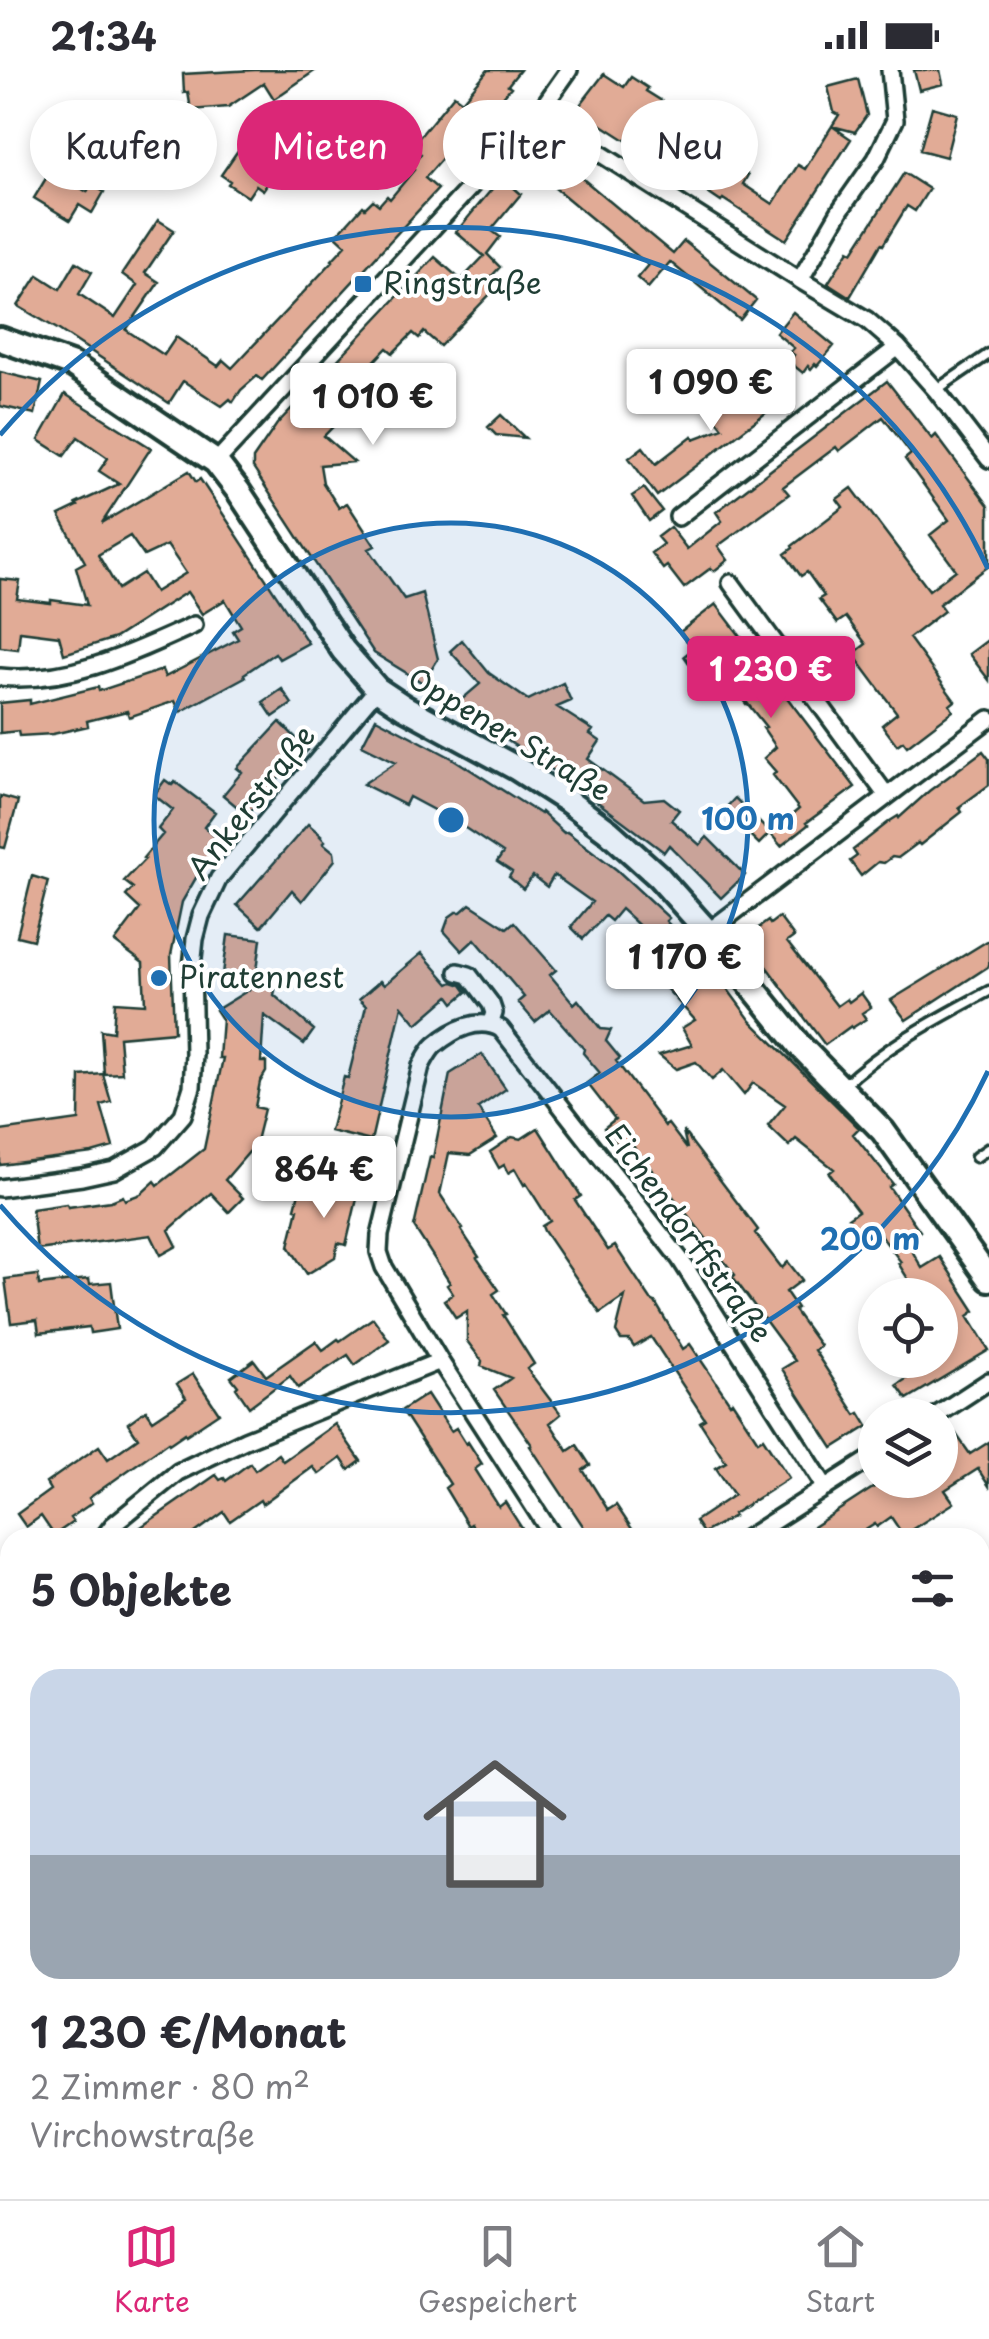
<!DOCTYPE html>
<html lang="de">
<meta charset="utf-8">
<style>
:root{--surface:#fff;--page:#f7f7f7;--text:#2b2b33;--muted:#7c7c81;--line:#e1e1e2;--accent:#db2777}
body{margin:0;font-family:"Playpen Sans",sans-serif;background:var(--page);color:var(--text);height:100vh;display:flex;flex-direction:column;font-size:38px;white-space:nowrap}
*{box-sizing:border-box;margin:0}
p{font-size:32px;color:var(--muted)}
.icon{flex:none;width:55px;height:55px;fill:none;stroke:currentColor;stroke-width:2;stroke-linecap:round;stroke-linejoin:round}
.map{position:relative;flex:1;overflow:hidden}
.details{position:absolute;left:0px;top:1458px;width:990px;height:672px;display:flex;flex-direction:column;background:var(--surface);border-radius:30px 30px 0 0;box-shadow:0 5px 15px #0003}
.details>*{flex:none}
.top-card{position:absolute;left:30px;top:30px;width:930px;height:90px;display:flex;gap:20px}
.fabs{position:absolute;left:858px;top:1208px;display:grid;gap:20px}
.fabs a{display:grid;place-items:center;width:100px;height:100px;border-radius:50%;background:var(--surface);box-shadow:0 5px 15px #0003;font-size:50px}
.price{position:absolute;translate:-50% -85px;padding:0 22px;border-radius:10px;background:#fff;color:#222;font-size:32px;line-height:65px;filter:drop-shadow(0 2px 5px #0008)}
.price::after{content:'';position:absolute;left:50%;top:60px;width:30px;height:22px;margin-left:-15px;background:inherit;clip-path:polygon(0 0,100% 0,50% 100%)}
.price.selected{background:var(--accent);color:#fff}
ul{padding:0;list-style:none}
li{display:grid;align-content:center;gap:20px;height:530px;padding:0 30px}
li+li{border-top:2px solid var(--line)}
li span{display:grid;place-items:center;height:310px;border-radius:30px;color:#555}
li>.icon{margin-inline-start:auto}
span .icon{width:180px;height:180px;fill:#fffc;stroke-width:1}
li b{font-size:42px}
h2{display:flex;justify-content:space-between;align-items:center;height:120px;padding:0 30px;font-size:42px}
.tag{padding:0 35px;border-radius:45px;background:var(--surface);box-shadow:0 5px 15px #0003;font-size:35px;line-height:90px}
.tag.selected{background:var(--accent);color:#fff}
.status{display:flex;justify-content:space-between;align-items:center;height:70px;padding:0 50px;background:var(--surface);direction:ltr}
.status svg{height:28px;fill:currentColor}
.dock{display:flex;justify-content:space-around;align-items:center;height:140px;border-top:2px solid var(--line);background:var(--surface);font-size:28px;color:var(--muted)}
.dock a{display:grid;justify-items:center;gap:5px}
.dock .selected{color:var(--accent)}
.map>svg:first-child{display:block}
.built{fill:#f6e6e0}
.green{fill:#cbe89f;stroke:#75926a;stroke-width:2.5}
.building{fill:#e1ab96;stroke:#1f3d34;stroke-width:2.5;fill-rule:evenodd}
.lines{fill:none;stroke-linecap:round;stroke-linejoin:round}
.lane-casing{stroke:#1f3d34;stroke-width:15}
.street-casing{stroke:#1f3d34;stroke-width:22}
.secondary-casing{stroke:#1f3d34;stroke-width:30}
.lane{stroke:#fff;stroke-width:8}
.street{stroke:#fff;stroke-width:15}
.secondary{stroke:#fff;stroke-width:22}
.ring{fill:none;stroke:#1f6fb2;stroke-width:5}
.poi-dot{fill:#1f6fb2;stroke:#fff;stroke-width:4}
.labels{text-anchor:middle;stroke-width:8;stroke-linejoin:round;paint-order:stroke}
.poi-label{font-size:30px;fill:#1f3d34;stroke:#fff;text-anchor:start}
.street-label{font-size:30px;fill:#1f3d34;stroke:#fff}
.centre{fill:#1f6fb2;stroke:#fff;stroke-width:5}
.ring-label{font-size:30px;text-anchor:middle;font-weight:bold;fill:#1f6fb2;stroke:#fff;stroke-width:8;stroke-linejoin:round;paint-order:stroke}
</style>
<div class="status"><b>21:34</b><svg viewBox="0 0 49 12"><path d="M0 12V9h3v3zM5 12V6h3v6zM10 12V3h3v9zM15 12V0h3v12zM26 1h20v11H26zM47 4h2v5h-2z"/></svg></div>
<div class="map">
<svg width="989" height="2129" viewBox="0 0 989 2129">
<rect width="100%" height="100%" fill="#fff"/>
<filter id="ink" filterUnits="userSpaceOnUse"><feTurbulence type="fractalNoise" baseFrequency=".01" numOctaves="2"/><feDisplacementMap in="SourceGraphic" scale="20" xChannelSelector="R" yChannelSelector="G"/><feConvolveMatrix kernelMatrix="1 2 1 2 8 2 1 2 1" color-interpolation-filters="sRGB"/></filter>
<g filter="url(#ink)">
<path class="built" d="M989 1763V2129H664L675 2120H980V1769Z"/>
<path class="green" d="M0 1771 10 1779V1846L0 1838Z
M296 2120H434L442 2129H303Z
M518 2120H657L645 2129H508Z"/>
<path class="building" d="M255 0H316L274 29 264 13 228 37 191 40 188 22 184 23 183 4Z
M488 0H520L508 15 511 17 469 67 464 63 425 108 438 119 262 310 257 306 241 320 233 332 230 329 222 336 183 311 169 333 59 260 18 236 38 205 60 219 76 192 92 202 79 224 115 248 137 215 122 204 158 150 174 160 145 203 159 212 126 260 164 285 176 267 218 296 223 290 232 298 333 191 332 190 346 175 336 166 363 136 365 138 373 130 379 135 387 126 390 129 414 100 410 97 421 84 412 76 454 25 462 31Z
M914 0H940L943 14 919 20Z
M604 4 624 17 631 7 648 18 646 21 697 53 685 73 715 92 718 86 748 105 743 114 773 134 798 95 805 99 832 56 851 69 786 170 723 129 721 132 699 117 701 113 663 89 657 87 655 89 577 39Z
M858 9 867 45 855 62 832 56 839 45 834 42 828 17Z
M932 37 957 44 946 87 920 80Z
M243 73 278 98 263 120 256 115 248 127 228 114 230 111 221 105Z
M565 94 673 184 684 171 756 230 740 250 670 192 648 218 637 208 648 195 549 113Z
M51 100 87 122 91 114 104 122 92 143 79 135 70 150 34 128Z
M904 103 929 119 915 141 907 136 883 175 881 174 850 227 828 213 849 180 853 182Z
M502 107 521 124 491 160 500 167 487 184 500 197 489 209 497 217 440 276 424 262 419 268 413 263 393 283 387 278 365 301 370 305 362 313 369 320 324 366 354 392 320 395 323 413 339 438 347 433 375 476 369 479 404 529 422 523 438 589 423 613 374 583 253 398V389L277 354 435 187 461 210 484 186 456 162Z
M793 242 834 276 817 296 815 294 811 299 808 296 803 303 788 291 794 285 790 282 794 278 776 263Z
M763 301 784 329 657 426 629 388 643 377 656 394 692 366 694 369 723 358 710 341Z
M0 302 42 312 35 344 0 336Z
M887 311 932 369 936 365 989 436V496L939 534 944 541 909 568 955 631 950 635 953 641 907 676 903 671 897 675 882 655 897 643 853 584 866 574 846 547 837 553 819 529 824 526 807 502 801 506 785 484 793 478 792 476 843 437 837 429 852 418 929 520 956 500 930 465 949 450 905 389 911 384 883 347 839 381 836 377 783 417 789 424 718 476 728 490 714 501 711 498 684 518 667 496 663 499 651 483 663 474 657 467 670 457 687 479 722 451 716 442Z
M65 324 151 378 102 453 189 401 196 412 200 409 308 573 279 589 275 583 244 604 245 607 180 642 175 631 129 647 127 641 87 651 88 656 53 664 19 666 18 661 0 663V633L30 630V634L98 617 99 621 162 600 165 607 238 569 233 561 241 556 225 530 202 544 187 522 115 568 64 584 59 566 20 561 18 579 0 577V509L20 511 17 529 51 533V530L87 535 76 497 85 492 59 445 78 436 76 434 119 414 99 401 108 388 78 367 64 386 39 370ZM130 466 144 486 167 475 186 503 155 522 143 503 118 519 98 485Z
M501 345 525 368 496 365 488 357Z
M644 418 662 441 649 451 632 426Z
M716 534 855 717 806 753 808 755 781 776 770 763 799 739 773 705 776 702 764 688 776 677 763 658 766 657 747 633 746 634 713 593 698 606 684 586 693 579 680 562Z
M989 569V610L969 584Z
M462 570 489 603 528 630 563 613 571 631 557 637 593 660 590 664 600 671 588 689 644 730 664 728 679 740 671 750 700 775 707 767 745 805 721 828 669 775 664 782 571 712 454 636 480 614 450 581Z
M828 586 840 602 824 615 811 598Z
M282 619 292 634 273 647 263 632Z
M376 648 452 688 540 744 541 742 564 763 567 762 617 800 669 848 666 851 715 902 751 951 859 1058 853 1064 893 1114 889 1117 920 1161 907 1172 922 1198 940 1187 975 1241 968 1246 989 1280 907 1329 897 1315 935 1290H940V1225H918L898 1193 901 1192 872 1154 860 1164 848 1148 858 1141 829 1103 834 1099 796 1069 789 1076 768 1056 785 1035 753 1013 744 1025 723 1000 712 1010 696 992 676 999 659 985 692 975 682 958 695 950 664 916 670 910 641 878 651 867 633 850 621 839 611 851 605 846 583 869 571 857 592 832 554 805 547 817 533 806 523 819 509 807 512 802 497 792 503 783 456 752 409 727 405 735 363 714 396 692 362 675Z
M280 652 308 680 287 701 286 700 247 745 223 725 242 702 237 698Z
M983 681 989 689V715L959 737 962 742 920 775 918 773 898 788 892 787 884 793 878 792 861 806 850 791 857 786 853 780 890 751 898 746 899 748 929 721Z
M165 710 172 715 175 712 215 742 204 757 223 773 204 794 182 832 171 885 174 962 119 967 122 1003 104 1004 101 960 113 962 115 932 145 934 143 893 115 872 140 839 126 826 133 818 124 811 145 789 143 788 163 764 158 759 173 740 154 725Z
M0 726 18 731 5 778 0 777Z
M735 728 770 763 759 774 724 740Z
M308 754 321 765 320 766 325 771 323 773 334 782 335 790 302 831 292 820 261 857 237 835Z
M32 806 48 811 33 870 17 866Z
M470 834 507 858 514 852 556 900 550 905 574 934 578 930 601 959 611 960 606 971 620 988 616 991 665 1056 668 1054 687 1079 683 1061 758 1160 755 1163 782 1198 788 1192 802 1210 786 1222 797 1238 794 1240 820 1276 814 1280 856 1345 860 1343 868 1356 833 1378 782 1299 795 1291 733 1207 735 1205 633 1076 624 1083 604 1058 615 1049 587 1013 600 1003 583 983 584 979 550 940 535 952 518 932 524 927 475 869 462 881 444 861 449 847 456 842H461Z
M779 847 794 867 787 872 837 936 847 929 849 932 861 923 871 937 862 943 866 949 852 958 851 956 825 975 745 868 768 851 770 854Z
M228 865 261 869 255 916 259 914 276 916 274 925 314 960 304 974 264 945 261 992H266V1002L260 1012 255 1037 264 1039 255 1075 225 1110 243 1128 229 1142 211 1123 169 1160 177 1176 161 1185 151 1165 37 1180 32 1139 67 1134 68 1137 111 1131 123 1126 125 1130 141 1124 155 1111 158 1115 204 1079 223 988H219L222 949 216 940 255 916 222 912Z
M989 870V896L906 950 891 930Z
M422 883 449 914 453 912 462 915 467 922 454 933 449 926 417 954 402 936 371 1071 330 1061 344 1007 348 1008 366 936 359 929 380 911 384 915Z
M482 984 506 1019 478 1038 497 1068 470 1085 449 1083 440 1124 463 1159 461 1160 479 1187 477 1188 499 1220 493 1224 506 1244 503 1245 534 1294 527 1299 561 1344 550 1353 568 1381 577 1375 590 1395 583 1400 608 1440 616 1435 638 1468H591L530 1376 532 1375 494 1320 511 1308 481 1296 482 1291 467 1271V1241L456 1248 444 1230 453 1224 447 1215 450 1213 414 1157 430 1087 433 1088 450 1004Z
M103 1004 111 1032 101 1035 113 1077 92 1083 0 1095V1061L79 1050 80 1006Z
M538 1058 581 1126 575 1130 608 1180 615 1176 651 1230 655 1232 683 1279 690 1274 730 1333 732 1331 758 1371 763 1368 789 1408 733 1444 734 1446 703 1463 695 1451 734 1425 716 1398 726 1392 700 1352 705 1349 651 1267 634 1277 629 1270H621L616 1262 625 1226 600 1243 544 1161 542 1156 550 1151 526 1113 524 1115 515 1099 508 1103 504 1095 499 1098 490 1082 512 1067 521 1069Z
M326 1103 361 1112 346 1175 338 1173 335 1187 307 1204 289 1176 298 1139 295 1138 300 1119 321 1124Z
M38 1205 39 1215 89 1209 90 1214 111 1212 117 1259 90 1263 89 1257 39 1263 37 1250 11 1253 5 1209Z
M373 1248 389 1270 355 1295 348 1285 298 1318 290 1306 249 1337 236 1318 238 1316 231 1307 254 1290 266 1306 316 1271 323 1280 338 1269 340 1271Z
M193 1304 219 1343 186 1365 185 1363 169 1374 168 1372 89 1428 92 1433 70 1448 73 1452 54 1465 41 1446 26 1457 17 1444 50 1420 46 1413 99 1376 108 1389 138 1368 128 1353 146 1340 153 1350 186 1328 177 1314Z
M427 1324 451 1361 456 1358 466 1374 468 1372 482 1394 475 1399 499 1437 505 1432 528 1468H480L471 1454 468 1456 445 1418 450 1414 402 1340Z
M335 1354 361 1391 349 1400 341 1388 319 1404 313 1397 262 1434 260 1430 230 1451 224 1442 188 1468H125L216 1405 220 1410 224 1408 226 1411 250 1393 255 1400 278 1384 283 1391Z
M956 1364 970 1384 989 1372V1416L978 1399 945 1420 954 1433 903 1465 891 1447 877 1457 875 1454 853 1468H796L885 1410H940V1374Z"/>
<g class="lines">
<defs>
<path id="lane" d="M936 320 989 284
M842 1017C885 976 937 949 989 921
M976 1087 989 1078
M980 1861 989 1872
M758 2120 767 2129"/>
<path id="street" d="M538 44 800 210 867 250 898 277 936 320 989 389
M800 210 841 139 876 89 895 50 890 0
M216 392 538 44 569 0
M678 447 898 277
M731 513 887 726
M0 607C69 614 132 583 194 555
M708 862 989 649
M458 902 469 905 491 934 494 943 491 952
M0 1118 82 1107 114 1100 155 1077 183 1045 192 1017 194 984 192 897 195 869 201 846 219 808 377 619
M440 1291 384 1197 379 1182 380 1165 421 996C425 989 429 980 435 975 453 960 479 946 501 959L680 1189 826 1418
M937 1345 989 1311
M103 1468 113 1455 178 1402 245 1370 440 1291 554 1468
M747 1468 875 1386
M0 1576 10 1568
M980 1593 989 1587
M0 1613 10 1627
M0 1968 10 1975
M179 2120 186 2129"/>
<path id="secondary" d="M0 269 73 295 216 392 239 422 343 580 377 619 404 637 516 698 566 730 608 761 658 806 708 862 800 976 883 1061 989 1209"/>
</defs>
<use href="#lane" class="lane-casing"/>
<use href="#street" class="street-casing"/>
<use href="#secondary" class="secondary-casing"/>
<use href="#lane" class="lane"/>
<use href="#street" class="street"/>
<use href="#secondary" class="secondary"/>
</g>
</g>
<circle cx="451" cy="750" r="297" fill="#1f6fb2" fill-opacity=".12"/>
<g class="ring">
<circle cx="451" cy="750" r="297"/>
<path d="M988 1001A593 593 0 0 1 0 1135M0 365A593 593 0 0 1 988 499"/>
</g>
<g class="poi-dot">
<rect x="353" y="204" width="20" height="20" rx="5"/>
<circle cx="159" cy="908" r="10"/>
</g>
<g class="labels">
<g class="poi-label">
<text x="383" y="224">Ringstraße</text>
<text x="179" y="918">Piratennest</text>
</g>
<g class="street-label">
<text transform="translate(509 665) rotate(31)" y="10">Oppener Straße</text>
<text transform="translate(252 733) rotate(-52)" y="10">Ankerstraße</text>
<text transform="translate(688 1164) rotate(54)" y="10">Eichendorffstraße</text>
</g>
</g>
<circle cx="451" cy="750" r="15" class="centre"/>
<g class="ring-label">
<text x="748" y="760">100 m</text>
<text x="870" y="1180">200 m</text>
</g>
</svg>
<div class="fabs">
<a><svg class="icon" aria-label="locate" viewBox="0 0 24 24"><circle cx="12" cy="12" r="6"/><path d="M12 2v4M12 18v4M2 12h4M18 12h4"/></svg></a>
<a><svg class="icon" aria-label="layers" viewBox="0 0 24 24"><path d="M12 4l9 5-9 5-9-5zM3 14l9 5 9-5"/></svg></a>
</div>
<b class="price" style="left:711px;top:364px">1 090 €</b>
<b class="price" style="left:373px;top:378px">1 010 €</b>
<b class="price selected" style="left:771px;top:651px">1 230 €</b>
<b class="price" style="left:685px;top:939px">1 170 €</b>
<b class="price" style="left:324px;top:1151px">864 €</b>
<div class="top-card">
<a class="tag">Kaufen</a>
<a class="tag selected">Mieten</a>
<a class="tag">Filter</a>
<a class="tag">Neu</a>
</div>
<section class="details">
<h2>5 Objekte<svg class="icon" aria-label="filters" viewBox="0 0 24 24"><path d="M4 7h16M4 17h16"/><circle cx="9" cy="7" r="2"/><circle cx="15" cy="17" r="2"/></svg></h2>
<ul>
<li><span style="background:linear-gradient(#c9d6e8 60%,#9aa5b1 0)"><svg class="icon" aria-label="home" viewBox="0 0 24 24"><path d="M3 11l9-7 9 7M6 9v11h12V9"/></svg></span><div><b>1 230 €/Monat</b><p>2 Zimmer · 80 m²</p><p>Virchowstraße</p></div></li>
</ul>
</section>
</div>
<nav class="dock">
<a class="selected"><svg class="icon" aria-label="map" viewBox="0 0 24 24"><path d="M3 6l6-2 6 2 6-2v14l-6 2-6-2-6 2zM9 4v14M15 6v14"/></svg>Karte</a>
<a><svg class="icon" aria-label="saved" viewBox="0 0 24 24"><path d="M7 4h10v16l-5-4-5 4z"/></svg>Gespeichert</a>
<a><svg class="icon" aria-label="home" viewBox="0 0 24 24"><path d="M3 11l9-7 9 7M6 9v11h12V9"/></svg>Start</a>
</nav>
